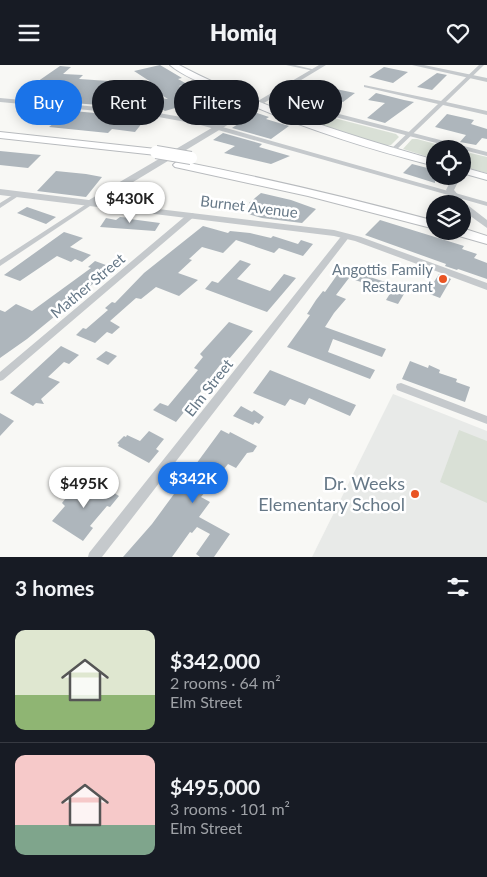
<!DOCTYPE html>
<meta charset="utf-8">
<style>
:root{--surface:#171b24;--page:#20242c;--text:#f1f3f6;--muted:#9ea1a6;--line:#363941;--accent:#1a73e8}
body{margin:0;font-family:Lato,sans-serif;background:var(--page);color:var(--text);height:100vh;display:flex;flex-direction:column;font-size:19px;white-space:nowrap}
*{box-sizing:border-box;margin:0}
p{font-size:16px;color:var(--muted)}
.icon{flex:none;width:28px;height:28px;fill:none;stroke:currentColor;stroke-width:2;stroke-linecap:round;stroke-linejoin:round}
.map{position:relative;height:492px;overflow:hidden}
.side{display:flex;flex-direction:column;background:var(--surface);flex:1}
.side>*{flex:none}
.guide{position:absolute;left:15px;top:15px;width:458px;height:45px;display:flex;gap:10px}
.controls{position:absolute;left:426px;top:75px;display:grid;gap:10px}
.controls a{display:grid;place-items:center;width:45px;height:45px;border-radius:50%;background:var(--surface);box-shadow:0 2px 12px #0003;font-size:25px}
.price{position:absolute;translate:-50% -42px;padding:0 11px;border-radius:18px;background:#fff;color:#222;font-size:16px;line-height:32px;filter:drop-shadow(0 1px 2px #0008)}
.price::after{content:'';position:absolute;left:50%;top:30px;width:15px;height:11px;margin-left:-8px;background:inherit;clip-path:polygon(0 0,100% 0,50% 100%)}
.price.on{background:var(--accent);color:#fff}
ul{padding:0;list-style:none}
li{display:flex;align-items:center;gap:15px;height:125px;padding:0 15px}
li+li{border-top:1px solid var(--line)}
li span{display:grid;place-items:center;flex:none;width:140px;height:100px;border-radius:10px;color:#555}
li>.icon{margin-inline-start:auto}
span .icon{width:60px;height:60px;fill:#fffc;stroke-width:1}
li b{font-size:21px}
h2{display:flex;justify-content:space-between;align-items:center;height:60px;padding:0 15px;font-size:21px}
.pill{padding:0 18px;border-radius:22px;background:var(--surface);box-shadow:0 2px 12px #0003;font-size:18px;line-height:45px}
.pill.on{background:var(--accent);color:#fff}
header{display:flex;justify-content:space-between;align-items:center;height:65px;padding:0 15px;background:var(--surface);font-size:22px;font-weight:800}
.map>svg:first-child{display:block}
.built{fill:#e8eae8}
.green{fill:#d9e0d6}
.building{fill:#aeb6bc}
.lines{fill:none;stroke-linecap:round;stroke-linejoin:round}
.primary-casing{stroke:#b8bcc0;stroke-width:2}
.motorway-casing{stroke:#b8bbbe;stroke-width:2}
.minor{fill:#c5c9cc;fill-rule:evenodd}
.tertiary{fill:#c5c9cc;fill-rule:evenodd}
.primary{fill:#fff;fill-rule:evenodd}
.motorway{fill:#fff;fill-rule:evenodd}
.motorway-bridge-casing{stroke:#b8bbbe;stroke-width:14;stroke-linecap:butt}
.motorway-bridge{stroke:#fff;stroke-width:12}
.poi-dot{fill:#e95424;stroke:#fff;stroke-width:2}
.labels{text-anchor:middle;stroke-width:5;stroke-linejoin:round;paint-order:stroke}
.street-label{font-size:15px;fill:#667887;stroke:#fff}
.poi-label{font-size:15px;fill:#667887;stroke:#fff;text-anchor:end}
.near-poi-label{font-size:18px;fill:#667887;stroke:#fff;text-anchor:end}
</style>
<header><svg class="icon" aria-label="menu" viewBox="0 0 24 24"><path d="M4 6h16M4 12h16M4 18h16"/></svg>Homiq<svg class="icon" aria-label="heart" viewBox="0 0 24 24"><path d="M12 20l-8-8c-3-5 5-10 8-4 3-6 11-1 8 4z"/></svg></header>
<div class="map">
<svg width="487" height="492" viewBox="0 0 487 492">
<rect width="100%" height="100%" fill="#f8f8f5"/>
<path class="built" d="M393 329 487 366V492H312Z"/>
<path class="green" d="M272 37 396 69 399 72 391 80H383L269 42Z
M412 74H417L454 84H435V94L403 84Z
M462 86 487 92V108L463 102Z
M459 365 487 376V438L440 417Z"/>
<path class="building" d="M160 0 182 13 178 14 187 19 179 21 233 48 221 55 202 52 182 41 165 46 139 31 168 34 147 21 154 19 134 6Z
M60 1 71 2 63 9 83 10 79 14 109 16 97 28 124 30 113 41 59 37 60 35 18 30Z
M384 2 408 7 393 18 369 12Z
M437 8 447 10 432 25 417 22Z
M331 23 355 28 343 37 318 31Z
M376 28 404 35 414 37 385 58 367 53 385 38 368 35Z
M51 44 106 49 147 52 135 67 112 64 108 68 49 62 54 58 36 56Z
M257 48 269 52 266 54 289 61 271 74 232 63 238 59 234 58Z
M447 49 474 55 471 59 487 64V74L482 73 476 80 460 77 466 70 435 62Z
M223 68 262 79 259 82 290 91 271 99 224 88 235 81 213 75Z
M0 86 41 90 28 103 0 100Z
M412 99 435 105V118L403 108Z
M56 106 86 109 102 112 86 132 37 126Z
M127 125 135 126 127 137 111 135Z
M261 128 291 135 316 144 302 158 262 153 248 149 252 145 249 144 253 140 249 138Z
M27 142 56 152 46 159 17 148Z
M120 152 131 153 130 154 160 158 155 166 100 162 106 153 116 155Z
M380 155 464 181 462 184 477 189 474 193 487 198V214L458 204 457 205 445 201 446 199 365 170Z
M203 161 228 168 230 166 250 168 271 173 273 171 298 179 301 175 313 179 303 191 279 183 274 188 236 175 223 188 202 182 189 194 192 195 178 208 198 215 179 231 156 222 141 234 136 233 110 256 120 262 112 269 107 267 95 278 76 270 83 263 86 264 108 245 105 243 112 237 115 238 144 208Z
M64 167 83 173 70 182 91 190 82 197 75 194 71 197 57 191 20 216 4 210Z
M240 195 251 199 237 214 270 226 284 209 296 213 267 247 205 224 212 216 218 218Z
M95 196 114 203 73 234 70 237 71 238 27 274 0 293V245L5 247 16 239 32 246 91 203 88 202Z
M342 203 407 224 398 239 386 235 391 227 349 213 336 230 346 234 334 248 325 262 386 284 382 292 333 274 328 287 375 305 370 314 287 282 310 250 307 249 316 235 323 226 325 227Z
M439 209 451 214 440 233 427 228Z
M229 257 253 266 223 301 220 300 210 313 211 314 176 357 153 345 160 338 168 341 198 305 194 303 203 292 200 289Z
M61 281 79 290 69 299 64 297 48 312 60 317 41 334 44 339 36 338 33 341 10 328Z
M106 286 117 291 108 300 96 294Z
M410 296 428 303 429 300 440 305 439 308 457 314 456 317 470 322 465 337 402 314Z
M270 305 356 340 350 351 309 333 305 340 290 334 285 341 253 328Z
M241 341 252 347 254 345 264 352 259 359 255 357 253 360 233 351Z
M0 348 14 356 0 371Z
M221 365 229 369 230 367 257 381 253 387 247 388 236 403 228 399 201 432 210 437 199 452 230 469 214 492H200L196 489 210 469 197 462 192 468 190 467 172 492H123L152 459Z
M149 366 164 374 156 384 159 386 149 398 118 381 119 379 117 378 124 371 126 372 127 370 140 376Z
M91 414 119 431 110 442 107 441 90 461 93 463 83 476 52 456 65 441 62 438 70 428 74 430 78 428Z"/>
<g class="lines">
<defs>
<path id="primary" d="M170 0H179C261 43 347 70 435 95V101C361 82 286 58 218 25 202 18 183 11 170 0Z
M462 102 487 109V115L462 108Z"/>
<path id="motorway" d="M0 67 156 84 162 87 156 90 0 73Z
M179 96C265 113 350 133 435 156V164L308 131 175 102 173 100 175 98Z
M462 163 487 171V179L452 169 450 166H462Z"/>
</defs>
<use href="#primary" class="primary-casing"/>
<use href="#motorway" class="motorway-casing"/>
<path class="minor" d="M286 0H295L316 5 314 6Z
M479 0H484L446 37 487 46V50L443 40 394 87H390V85L438 39 364 22V20L441 36Z
M0 33 153 47 198 55 487 137V141L197 59 153 51 0 37Z
M18 127 21 129 20 130 0 143V138Z
M91 136 94 138 93 139 0 201V195Z
M189 148H192L196 150 3 315 0 316V307Z
M343 169H346L350 171 102 492H88L89 488Z
M401 318 487 351V359L397 325 396 322 397 319Z"/>
<path class="tertiary" d="M319 0H326L273 32 487 87V91L269 35 100 137 334 165 361 172 487 218V225L355 176 334 171 0 130V124L89 135Z
M412 0H424L487 13V17Z
M453 111H461L454 125 465 138 487 155V163L462 145V139H456L446 125Z"/>
<use href="#primary" class="primary"/>
<use href="#motorway" class="motorway"/>
<defs>
<path id="motorway-bridge" d="M156 87 191 93"/>
</defs>
<use href="#motorway-bridge" class="motorway-bridge-casing"/>
<use href="#motorway-bridge" class="motorway-bridge"/>
</g>
<g class="poi-dot">
<circle cx="443" cy="214" r="5"/>
<circle cx="415" cy="429" r="5"/>
</g>
<g class="labels">
<g class="street-label">
<text transform="translate(249 142) rotate(7)" y="5">Burnet Avenue</text>
<text transform="translate(88 221) rotate(-40)" y="5">Mather Street</text>
<text transform="translate(209 323) rotate(-52)" y="5">Elm Street</text>
</g>
<g class="poi-label">
<text x="433" y="210">Angottis Family<tspan x="433" dy="17">Restaurant</tspan></text>
</g>
<g class="near-poi-label">
<text x="405" y="425">Dr. Weeks<tspan x="405" dy="21">Elementary School</tspan></text>
</g>
</g>
</svg>
<div class="controls">
<a><svg class="icon" aria-label="locate" viewBox="0 0 24 24"><circle cx="12" cy="12" r="6"/><path d="M12 2v4M12 18v4M2 12h4M18 12h4"/></svg></a>
<a><svg class="icon" aria-label="layers" viewBox="0 0 24 24"><path d="M12 4l9 5-9 5-9-5zM3 14l9 5 9-5"/></svg></a>
</div>
<b class="price" style="left:130px;top:159px">$430K</b>
<b class="price on" style="left:193px;top:439px">$342K</b>
<b class="price" style="left:84px;top:444px">$495K</b>
<div class="guide">
<a class="pill on">Buy</a>
<a class="pill">Rent</a>
<a class="pill">Filters</a>
<a class="pill">New</a>
</div>
</div>
<section class="side">
<h2>3 homes<svg class="icon" aria-label="filters" viewBox="0 0 24 24"><path d="M4 7h16M4 17h16"/><circle cx="9" cy="7" r="2"/><circle cx="15" cy="17" r="2"/></svg></h2>
<ul>
<li><span style="background:linear-gradient(#dfe7d0 65%,#8fb573 0)"><svg class="icon" aria-label="home" viewBox="0 0 24 24"><path d="M3 11l9-7 9 7M6 9v11h12V9"/></svg></span><div><b>$342,000</b><p>2 rooms · 64 m²</p><p>Elm Street</p></div></li>
<li><span style="background:linear-gradient(#f6c9c9 70%,#7fa58c 0)"><svg class="icon" aria-label="home" viewBox="0 0 24 24"><path d="M3 11l9-7 9 7M6 9v11h12V9"/></svg></span><div><b>$495,000</b><p>3 rooms · 101 m²</p><p>Elm Street</p></div></li>
</ul>
</section>
